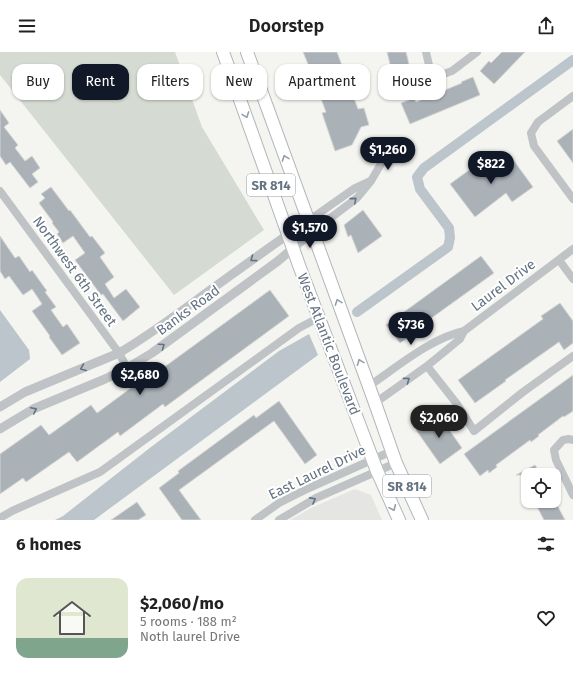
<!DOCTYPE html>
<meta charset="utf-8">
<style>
:root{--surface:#fff;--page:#f2f2f2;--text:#222;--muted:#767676;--line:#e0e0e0;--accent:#111827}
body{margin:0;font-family:"Fira Sans",sans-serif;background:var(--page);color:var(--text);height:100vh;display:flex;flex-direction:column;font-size:15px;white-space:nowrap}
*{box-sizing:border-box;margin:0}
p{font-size:13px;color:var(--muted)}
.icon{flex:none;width:22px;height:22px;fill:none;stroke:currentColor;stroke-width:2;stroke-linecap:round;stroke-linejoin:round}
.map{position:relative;height:468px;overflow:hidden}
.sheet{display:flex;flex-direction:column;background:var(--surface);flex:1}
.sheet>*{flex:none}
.hud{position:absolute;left:12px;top:12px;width:549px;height:36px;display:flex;gap:8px}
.controls{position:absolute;left:521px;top:416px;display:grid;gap:8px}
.controls a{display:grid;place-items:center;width:40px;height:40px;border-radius:8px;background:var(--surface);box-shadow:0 1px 3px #0004;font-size:20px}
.price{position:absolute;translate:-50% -34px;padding:0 9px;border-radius:14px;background:var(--accent);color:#fff;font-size:13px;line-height:26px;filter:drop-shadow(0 1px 2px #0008)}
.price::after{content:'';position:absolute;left:50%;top:24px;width:12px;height:9px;margin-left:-6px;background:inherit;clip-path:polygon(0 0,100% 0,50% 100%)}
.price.on{background:#222;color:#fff}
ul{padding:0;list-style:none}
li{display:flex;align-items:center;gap:12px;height:100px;padding:0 16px}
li+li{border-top:1px solid var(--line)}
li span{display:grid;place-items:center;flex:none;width:112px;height:80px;border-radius:12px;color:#555}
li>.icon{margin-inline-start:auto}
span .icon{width:48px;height:48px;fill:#fffc;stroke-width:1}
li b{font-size:17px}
h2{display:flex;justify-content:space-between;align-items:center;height:48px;padding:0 16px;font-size:17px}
.chip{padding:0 14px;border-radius:12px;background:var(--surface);box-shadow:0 1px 3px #0004;font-size:14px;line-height:36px}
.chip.on{background:var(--accent);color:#fff}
header{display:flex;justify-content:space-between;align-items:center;height:52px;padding:0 16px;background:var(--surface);font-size:18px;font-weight:600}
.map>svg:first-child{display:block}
.built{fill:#e5e6e4}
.green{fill:#d5dbd2}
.water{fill:#bbc5cb}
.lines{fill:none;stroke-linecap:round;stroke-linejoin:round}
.canal{stroke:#bbc5cb;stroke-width:10}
.building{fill:#aab1b7;stroke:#d6d6d3}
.primary-casing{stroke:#b2b6ba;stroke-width:14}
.minor{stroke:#bfc3c6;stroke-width:8}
.tertiary{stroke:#bfc3c6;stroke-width:9}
.primary{stroke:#fff;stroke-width:12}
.oneway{stroke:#929da8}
.oneway2{stroke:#637382}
.labels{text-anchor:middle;stroke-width:4;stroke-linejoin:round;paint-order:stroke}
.shield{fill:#fff;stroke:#929da8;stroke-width:1}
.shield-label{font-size:13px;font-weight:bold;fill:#637382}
.street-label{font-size:14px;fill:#637382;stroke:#fff}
</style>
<header><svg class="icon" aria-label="menu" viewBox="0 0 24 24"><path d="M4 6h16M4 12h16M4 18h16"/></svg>Doorstep<svg class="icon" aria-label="share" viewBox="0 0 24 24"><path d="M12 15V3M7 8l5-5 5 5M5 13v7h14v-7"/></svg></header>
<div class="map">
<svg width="573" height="468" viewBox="0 0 573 468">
<rect width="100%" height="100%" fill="#f4f5f0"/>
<path class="built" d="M355 437 371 443 382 468H290L311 456Z"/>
<path class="green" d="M0 0H175L202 75 264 178 174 243 0 23Z"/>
<path class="water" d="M0 258 29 298 30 307 0 330Z
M309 282 318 303 94 468H55L63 464 151 395 279 299Z"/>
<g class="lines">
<path class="canal" d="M357 260 448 195 450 186 449 176 420 137 417 125 424 116 573 8"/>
</g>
<path class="building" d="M303 0H337L358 57 364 56 369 73 361 75 352 93 335 99 322 61 326 60 317 36 313 38 309 25 313 24Z
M387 0H406L409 12 391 16Z
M502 0H525L494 32 480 19 489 9 491 11Z
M473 25 480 43 410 72 401 51 414 46 416 50 462 31 461 30Z
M0 58 9 71 4 75 18 93 15 96 25 109 32 104 40 116 32 122 38 130 30 136 10 110 6 113 0 104Z
M573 77V111L557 89Z
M509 102 533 135 512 150 506 141 475 165 450 132 472 116 479 125Z
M51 135 69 159 70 158 90 185 92 184 105 201 100 205 114 225 105 232 114 246 126 237 140 255 123 269 103 242 101 243 75 208 85 201 73 184 63 191 57 182 59 180 52 171 53 170 39 151 45 146 41 142Z
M363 158 382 184 358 201 351 183 348 185 344 173Z
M0 184 15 206 19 204 30 220 32 218 47 239 45 240 56 255 51 258 63 275 67 272 80 291 62 303 49 285 50 284 32 259 42 252 32 237 23 243 9 224 5 227 0 219Z
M481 204 494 221 412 280 413 282 400 291 386 273Z
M270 238 289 264 165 355 163 352 120 384 118 380 77 410 69 400 26 430 23 426 0 442V402L41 373 49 383 91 353 97 361 139 330 141 332Z
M560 251 573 269V291L564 298 559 290 505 328 506 329 475 351 458 328 543 267 541 264Z
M573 323V359L564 365 563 364 538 383 539 384 531 390 530 388 496 413 497 415 489 421 488 418 480 424 464 402Z
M279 349 317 403 305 412 274 369 179 438 201 468H182L159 436 179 421 178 419 254 363 256 366Z
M438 362 462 396 440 412 416 378Z
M535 413 541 423H516Z
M534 449H555L565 468H544Z
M137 450 146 463 138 468H111Z"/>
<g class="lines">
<defs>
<path id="primary" d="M223 0 300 216 377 419 399 468
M247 0 375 351 396 411 422 468"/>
</defs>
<use href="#primary" class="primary-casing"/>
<path class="minor" d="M426 0 432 26 452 19 477 0
M573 44 538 70 531 81 534 94 573 147
M0 139 119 301 127 316
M308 169 355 136 370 129
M312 180 357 146 371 129 389 98
M559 208 573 227
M427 314 457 352 474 379 523 340 573 304
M369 334C397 315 431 286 464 279L573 197
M375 351 427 314 460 287 464 279
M573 388 569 387 563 388 554 398 556 408 573 443
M0 466 12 459 100 420 299 276 320 265
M255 468 279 451 309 436 392 399
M279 468 316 446 396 411"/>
<path class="tertiary" d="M0 355 25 340 119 301C148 284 175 264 202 244 237 219 272 193 308 169
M0 377 33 357 105 327 127 316 152 301 278 209 312 180"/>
<use href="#primary" class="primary"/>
</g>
<defs><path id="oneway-chevron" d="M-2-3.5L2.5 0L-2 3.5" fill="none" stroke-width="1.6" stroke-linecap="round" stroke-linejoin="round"/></defs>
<g class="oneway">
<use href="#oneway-chevron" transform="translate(246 63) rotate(70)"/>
<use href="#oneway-chevron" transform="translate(285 106) rotate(-110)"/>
<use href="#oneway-chevron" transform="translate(338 250) rotate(-110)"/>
<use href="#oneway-chevron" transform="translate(360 310) rotate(-111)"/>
<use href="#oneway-chevron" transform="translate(393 456) rotate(66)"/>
</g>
<g class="oneway2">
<use href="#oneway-chevron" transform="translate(354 148) rotate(-41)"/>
<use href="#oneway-chevron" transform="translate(253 207) rotate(144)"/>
<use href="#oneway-chevron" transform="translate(162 294) rotate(-35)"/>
<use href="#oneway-chevron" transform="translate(83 316) rotate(158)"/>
<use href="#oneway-chevron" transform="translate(407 328) rotate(-36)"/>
<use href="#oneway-chevron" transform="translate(34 358) rotate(-26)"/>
<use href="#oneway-chevron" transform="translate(313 448) rotate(-28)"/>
</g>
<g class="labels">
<g class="shield">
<rect x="247" y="122" width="48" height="22" rx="3"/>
<rect x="383" y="423" width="48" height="22" rx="3"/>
</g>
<g class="shield-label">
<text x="271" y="138">SR 814</text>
<text x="407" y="439">SR 814</text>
</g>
<g class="street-label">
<text transform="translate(75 219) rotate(54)" y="5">Northwest 6th Street</text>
<text transform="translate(503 233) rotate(-37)" y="5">Laurel Drive</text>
<text transform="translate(188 258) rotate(-36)" y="5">Banks Road</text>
<text transform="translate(329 292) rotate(69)" y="5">West Atlantic Boulevard</text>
<text transform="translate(317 420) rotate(-26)" y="5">East Laurel Drive</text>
</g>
</g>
</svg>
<div class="controls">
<a><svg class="icon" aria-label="locate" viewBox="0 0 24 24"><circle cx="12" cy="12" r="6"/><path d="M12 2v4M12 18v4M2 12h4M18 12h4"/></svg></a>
</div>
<b class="price" style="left:388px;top:119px">$1,260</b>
<b class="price" style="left:491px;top:133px">$822</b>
<b class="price" style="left:310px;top:197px">$1,570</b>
<b class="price" style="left:411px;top:294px">$736</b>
<b class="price" style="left:140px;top:344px">$2,680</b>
<b class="price on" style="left:439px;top:387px">$2,060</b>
<div class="hud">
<a class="chip">Buy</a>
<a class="chip on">Rent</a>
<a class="chip">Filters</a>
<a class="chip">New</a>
<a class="chip">Apartment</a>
<a class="chip">House</a>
</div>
</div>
<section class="sheet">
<h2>6 homes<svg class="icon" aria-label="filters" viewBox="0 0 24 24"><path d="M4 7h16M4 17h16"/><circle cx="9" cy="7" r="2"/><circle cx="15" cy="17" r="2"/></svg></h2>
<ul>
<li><span style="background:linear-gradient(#dfe7d0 75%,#7fa58c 0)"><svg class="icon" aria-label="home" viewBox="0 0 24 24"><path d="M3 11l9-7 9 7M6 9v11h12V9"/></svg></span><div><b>$2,060/mo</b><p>5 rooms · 188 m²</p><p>Noth laurel Drive</p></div><svg class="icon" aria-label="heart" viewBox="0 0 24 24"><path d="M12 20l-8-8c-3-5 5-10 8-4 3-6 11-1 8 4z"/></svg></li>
</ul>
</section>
